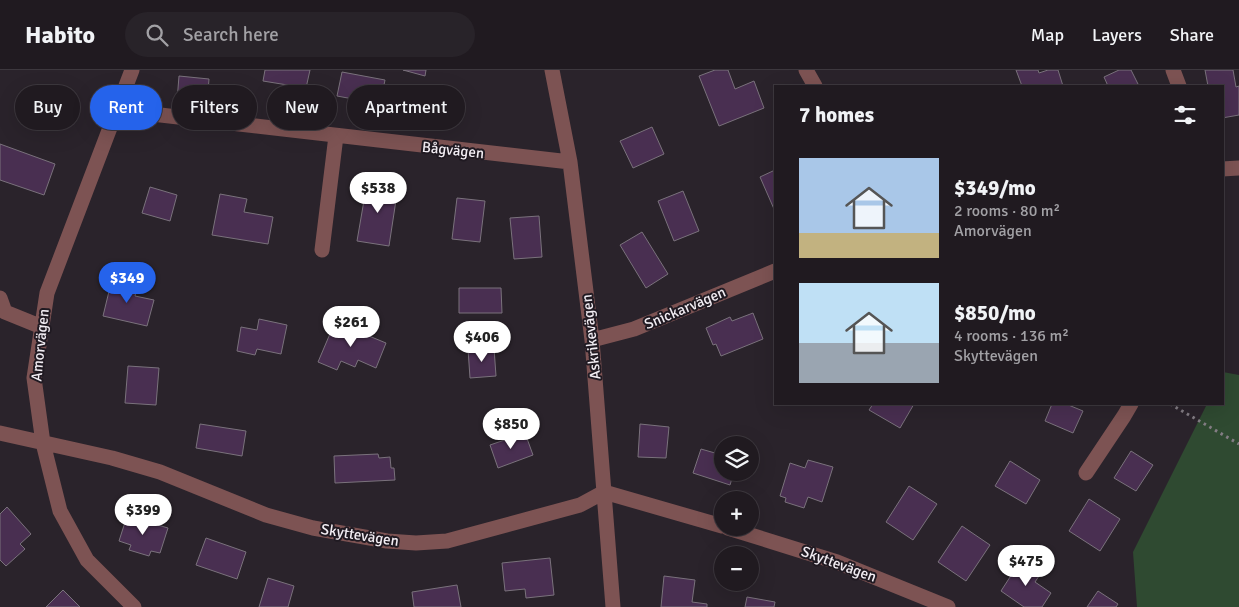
<!DOCTYPE html>
<meta charset="utf-8">
<style>
:root{--surface:#201a20;--page:#282329;--text:#f1f3f6;--muted:#a2a1a5;--line:#3d383e;--accent:#2563eb}
body{margin:0;font-family:Signika,sans-serif;background:var(--page);color:var(--text);height:100vh;display:flex;flex-direction:column;font-size:19px;white-space:nowrap}
*{box-sizing:border-box;margin:0}
p{font-size:16px;color:var(--muted)}
.icon{flex:none;width:28px;height:28px;fill:none;stroke:currentColor;stroke-width:2;stroke-linecap:round;stroke-linejoin:round}
.map{position:relative;flex:1;overflow:hidden}
.drawer{position:absolute;left:774px;top:15px;width:450px;height:320px;display:flex;flex-direction:column;background:var(--surface);border-radius:0px;box-shadow:0 5px 20px #0002,0 0 0 1px var(--line)}
.drawer>*{flex:none}
.hud{position:absolute;left:15px;top:15px;width:475px;height:45px;display:flex;gap:10px}
.buttons{position:absolute;left:714px;top:366px;display:grid;gap:10px}
.buttons a{display:grid;place-items:center;width:45px;height:45px;border-radius:50%;background:var(--surface);box-shadow:0 5px 20px #0002,0 0 0 1px var(--line);font-size:25px}
.price{position:absolute;translate:-50% -42px;padding:0 11px;border-radius:18px;background:#fff;color:#222;font-size:16px;line-height:32px;filter:drop-shadow(0 1px 2px #0008)}
.price::after{content:'';position:absolute;left:50%;top:30px;width:15px;height:11px;margin-left:-8px;background:inherit;clip-path:polygon(0 0,100% 0,50% 100%)}
.price.selected{background:var(--accent);color:#fff}
ul{padding:0;list-style:none}
li{display:flex;align-items:center;gap:15px;height:125px;padding:0 25px}
li span{display:grid;place-items:center;flex:none;width:140px;height:100px;border-radius:0px;color:#555}
li>.icon{margin-inline-start:auto}
span .icon{width:60px;height:60px;fill:#fffc;stroke-width:1}
li b{font-size:21px}
h2{display:flex;justify-content:space-between;align-items:center;height:60px;padding:0 25px;font-size:21px}
.tag{padding:0 18px;border-radius:22px;background:var(--surface);box-shadow:0 5px 20px #0002,0 0 0 1px var(--line);font-size:18px;line-height:45px}
.tag.selected{background:var(--accent);color:#fff}
header{display:flex;align-items:center;gap:30px;box-sizing:border-box;height:70px;padding:0 25px;background:var(--surface);border-bottom:1px solid var(--line)}
header strong{font-size:24px}
nav{display:flex;gap:28px;margin-inline-start:auto;font-size:18px}
.search{width:350px;height:45px;background:var(--page);display:flex;align-items:center;gap:12px;box-sizing:border-box;padding:0 18px;border-radius:28px;color:var(--muted);font-size:19px}
.map>svg:first-child{display:block}
.green{fill:#2f4a31}
.building{fill:#492f51;stroke:#7a727c}
.lines{fill:none;stroke-linecap:round;stroke-linejoin:round}
.path{stroke:#837d84;stroke-width:3;stroke-dasharray:2.5 4;stroke-linecap:butt}
.street{stroke:#7d5353;stroke-width:15}
.labels{text-anchor:middle;stroke-width:4;stroke-linejoin:round;paint-order:stroke}
.street-label{font-size:15px;fill:#f2edf3;stroke:#201a22}
</style>
<header>
<strong>Habito</strong>
<div class="search"><svg class="icon" aria-label="search" viewBox="0 0 24 24"><circle cx="10" cy="10" r="6"/><path d="M15 15l6 6"/></svg>Search here</div>
<nav><a>Map</a><a>Layers</a><a>Share</a></nav>
</header>
<div class="map">
<svg width="1239" height="537" viewBox="0 0 1239 537">
<rect width="100%" height="100%" fill="#2a232b"/>
<path class="green" d="M1223 302 1239 305V537H1137L1133 482 1207 334H1222Z"/>
<path class="building" d="M265 0H310L306 18 263 11Z
M403 0H426L425 6Z
M715 0H728L735 19 754 11 764 38 719 56 699 6Z
M1016 0H1038L1039 3 1048 0H1058L1063 16H1022Z
M1119 0H1131L1139 16H1108L1104 7Z
M1205 0H1233L1236 17 1239 16V45L1222 48V16H1208Z
M342 2 385 10 380 34 337 26Z
M179 6 209 9 207 34 177 31Z
M652 57 664 84 633 98 620 71Z
M0 74 55 94 44 125 0 110Z
M775 100V139H774L760 107Z
M367 113 398 117 389 176 357 171Z
M150 117 177 125 170 151 142 143Z
M683 121 699 161 674 171 658 131Z
M220 124 247 129 244 142 273 147 268 174 212 165Z
M457 128 485 131 480 172 452 169Z
M539 146 542 187 514 189 510 148Z
M642 162 668 204 646 218 620 175Z
M112 209 138 215 135 226 154 230 147 256 103 246Z
M459 218H501L502 243H459Z
M753 243 763 269 721 286 716 274 713 275 706 258 730 247 732 251Z
M259 249 287 255 281 284 257 279 255 285 237 281 241 257 257 260Z
M335 252 386 273 376 298 358 290 355 297 341 291 337 300 318 292Z
M494 278 496 306 470 308 468 279Z
M128 296 159 298 156 335 125 333Z
M873 334H914L900 358 869 340Z
M1052 334H1066L1083 341 1073 363 1045 351Z
M200 354 246 361 242 386 196 378Z
M640 354 669 357 666 388 638 387Z
M525 363 533 385 498 398 490 375Z
M701 379 722 385V402H734L730 415 693 403Z
M1131 381 1153 395 1136 421 1114 408Z
M378 384 379 388 390 387 391 398H394L395 410 335 413 334 386Z
M808 390 833 397 822 432 808 427 804 438 785 432 786 428 780 426 790 393 805 398Z
M1010 391 1040 410 1026 434 995 416Z
M909 416 937 434 913 470 886 452Z
M1089 429 1120 449 1100 481 1069 461Z
M7 437 31 464 20 474 25 479 6 496 0 490V444Z
M127 446 168 458 160 483 151 481 149 486 129 480 131 475 119 471Z
M962 456 990 475 966 511 938 492Z
M206 468 246 482 237 509 196 495Z
M550 488 554 525 526 528 525 519 505 521 502 493Z
M1021 490 1041 503 1035 512 1051 523 1042 537H1024L1001 521Z
M664 506 695 510 692 532 707 534V537H661Z
M268 508 294 516 288 537H259Z
M457 515 461 537H414L412 522Z
M63 520 80 537H46Z
M1098 521 1118 534 1116 537H1087Z
M747 527 775 532 774 537H745Z"/>
<g class="lines">
<path class="path" d="M1170 334 1239 374"/>
<path class="street" d="M132 0 47 223 34 308 43 373 60 441 87 490 134 537
M552 0 570 92 592 270 613 537
M806 0 815 16
M1173 0 1179 16
M117 40 570 92
M1222 99 1239 98
M322 180 336 66
M0 228 5 242 42 257
M592 270 634 259 775 201
M0 363 112 388 160 402 266 445 313 458 387 471 416 473 447 471 580 435 604 422 722 456
M1086 403 1124 346 1131 334
M728 458 837 492 948 537"/>
</g>
<g class="labels">
<g class="street-label">
<text transform="translate(453 80) rotate(6)" y="5">Bågvägen</text>
<text transform="translate(685 238) rotate(-23)" y="5">Snickarvägen</text>
<text transform="translate(591 267) rotate(-96)" y="5">Askrikevägen</text>
<text transform="translate(40 275) rotate(-84)" y="5">Amorvägen</text>
<text transform="translate(360 465) rotate(9)" y="5">Skyttevägen</text>
<text transform="translate(839 494) rotate(20)" y="5">Skyttevägen</text>
</g>
</g>
</svg>
<div class="buttons">
<a><svg class="icon" aria-label="layers" viewBox="0 0 24 24"><path d="M12 4l9 5-9 5-9-5zM3 14l9 5 9-5"/></svg></a>
<a>+</a>
<a>−</a>
</div>
<b class="price" style="left:378px;top:144px">$538</b>
<b class="price selected" style="left:127px;top:234px">$349</b>
<b class="price" style="left:351px;top:278px">$261</b>
<b class="price" style="left:482px;top:293px">$406</b>
<b class="price" style="left:511px;top:380px">$850</b>
<b class="price" style="left:143px;top:466px">$399</b>
<b class="price" style="left:1026px;top:517px">$475</b>
<div class="hud">
<a class="tag">Buy</a>
<a class="tag selected">Rent</a>
<a class="tag">Filters</a>
<a class="tag">New</a>
<a class="tag">Apartment</a>
</div>
<section class="drawer">
<h2>7 homes<svg class="icon" aria-label="filters" viewBox="0 0 24 24"><path d="M4 7h16M4 17h16"/><circle cx="9" cy="7" r="2"/><circle cx="15" cy="17" r="2"/></svg></h2>
<ul>
<li><span style="background:linear-gradient(#a9c7e8 75%,#c2b280 0)"><svg class="icon" aria-label="home" viewBox="0 0 24 24"><path d="M3 11l9-7 9 7M6 9v11h12V9"/></svg></span><div><b>$349/mo</b><p>2 rooms · 80 m²</p><p>Amorvägen</p></div></li>
<li><span style="background:linear-gradient(#bfe0f5 60%,#9aa5b1 0)"><svg class="icon" aria-label="home" viewBox="0 0 24 24"><path d="M3 11l9-7 9 7M6 9v11h12V9"/></svg></span><div><b>$850/mo</b><p>4 rooms · 136 m²</p><p>Skyttevägen</p></div></li>
</ul>
</section>
</div>
